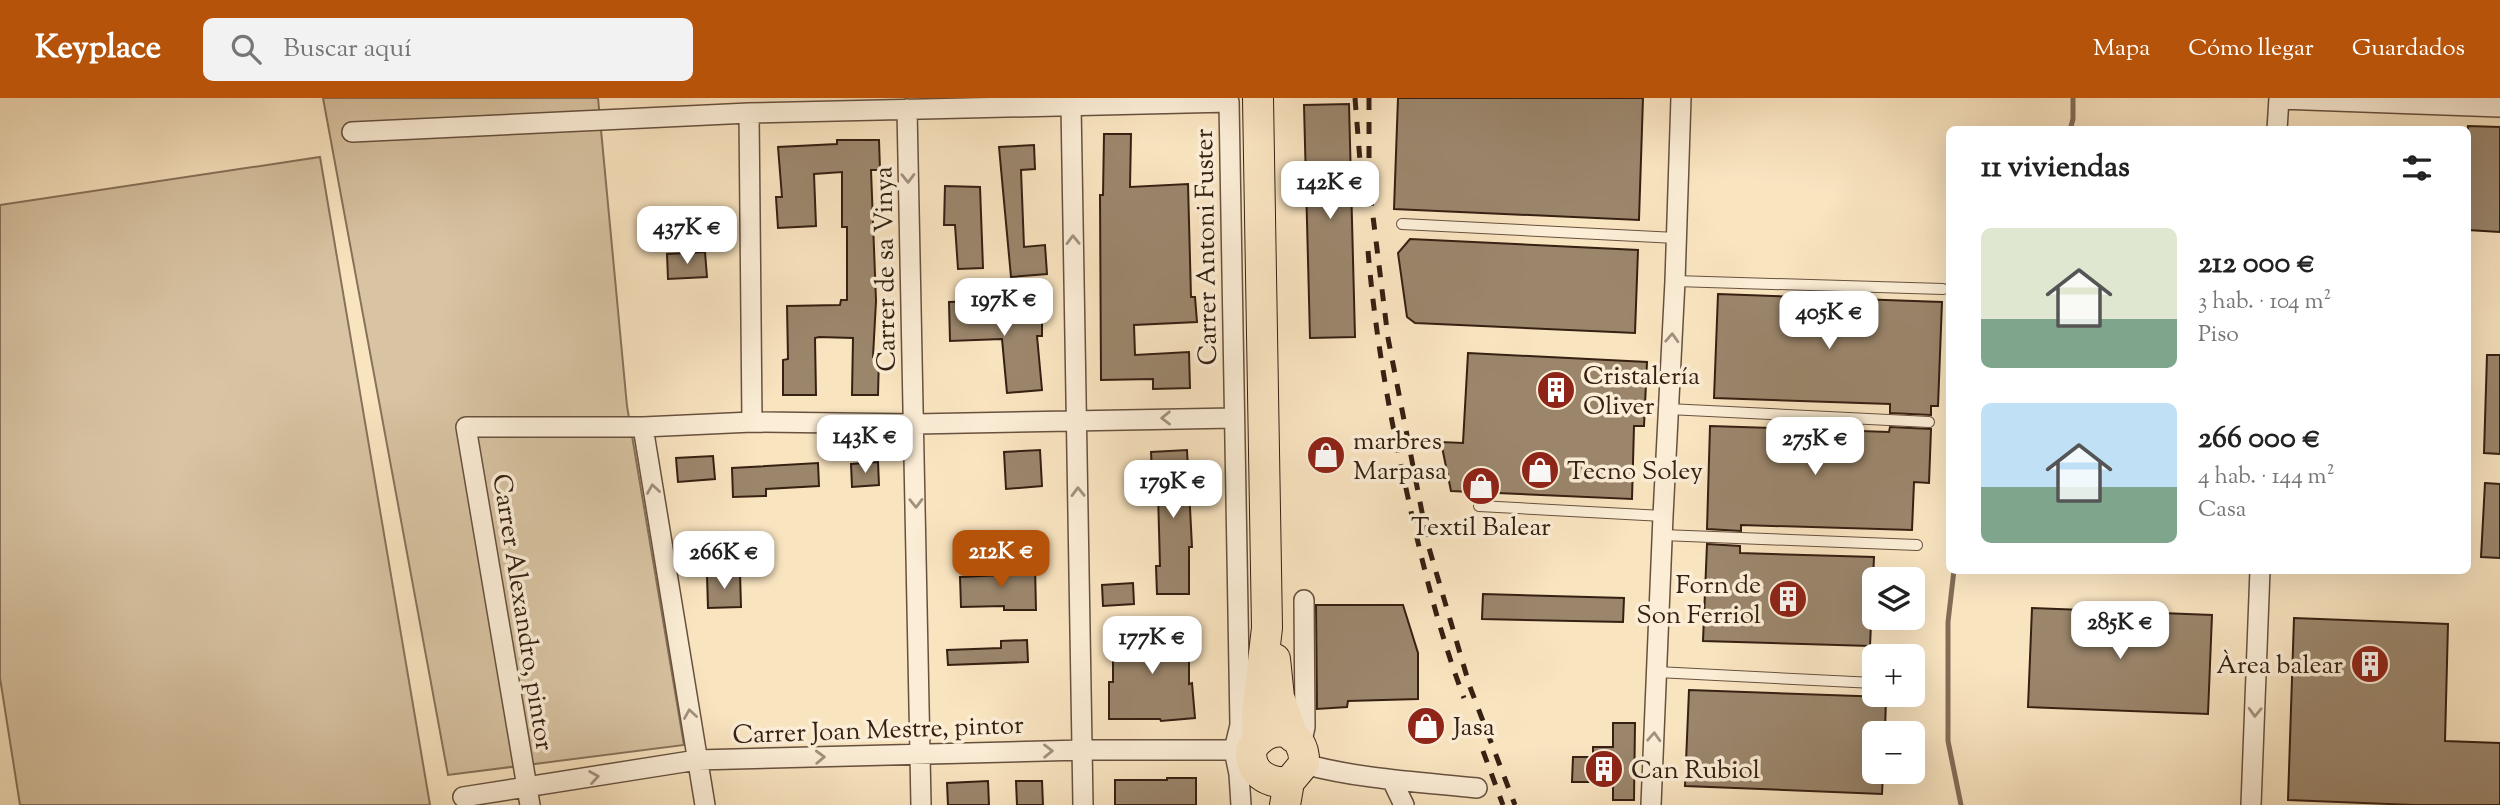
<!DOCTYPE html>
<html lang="es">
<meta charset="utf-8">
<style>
:root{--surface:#fff;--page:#f2f2f2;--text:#222;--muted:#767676;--accent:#b45309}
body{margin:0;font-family:"Sorts Mill Goudy",serif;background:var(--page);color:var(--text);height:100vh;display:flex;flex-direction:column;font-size:26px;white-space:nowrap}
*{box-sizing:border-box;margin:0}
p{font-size:23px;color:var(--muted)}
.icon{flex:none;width:38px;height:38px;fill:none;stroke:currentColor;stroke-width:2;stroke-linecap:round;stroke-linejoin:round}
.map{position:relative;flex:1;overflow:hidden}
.panel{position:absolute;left:1946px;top:28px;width:525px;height:448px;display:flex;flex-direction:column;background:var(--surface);border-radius:10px;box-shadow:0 7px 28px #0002}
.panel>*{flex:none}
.controls{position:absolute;left:1862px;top:469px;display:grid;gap:14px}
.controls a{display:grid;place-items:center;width:63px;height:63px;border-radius:10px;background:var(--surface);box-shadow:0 7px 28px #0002;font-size:35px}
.price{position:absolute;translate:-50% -60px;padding:0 16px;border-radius:14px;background:#fff;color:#222;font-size:23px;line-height:46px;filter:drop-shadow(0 2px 4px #0008)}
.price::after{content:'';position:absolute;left:50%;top:42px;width:21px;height:16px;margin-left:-10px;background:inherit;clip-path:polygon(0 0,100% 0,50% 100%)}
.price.active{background:var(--accent);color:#fff}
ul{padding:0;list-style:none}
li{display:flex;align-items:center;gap:21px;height:175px;padding:0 35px}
li span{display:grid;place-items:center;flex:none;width:196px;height:140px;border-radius:10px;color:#555}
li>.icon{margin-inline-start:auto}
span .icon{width:84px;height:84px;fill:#fffc;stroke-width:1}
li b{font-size:30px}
h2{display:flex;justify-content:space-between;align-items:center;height:84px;padding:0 35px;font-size:30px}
header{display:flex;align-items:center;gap:42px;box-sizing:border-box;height:98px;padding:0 35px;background:var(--accent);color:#fff}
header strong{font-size:33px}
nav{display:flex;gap:38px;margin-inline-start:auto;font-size:24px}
.search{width:490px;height:63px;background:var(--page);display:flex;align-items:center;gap:18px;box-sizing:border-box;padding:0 24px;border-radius:10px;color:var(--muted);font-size:26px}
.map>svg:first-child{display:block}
.green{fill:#d8c3a2;stroke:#87725a;stroke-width:2}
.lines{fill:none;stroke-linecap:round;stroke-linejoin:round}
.stream{stroke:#836d57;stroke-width:5}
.building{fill:#9b866c;stroke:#362012;stroke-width:2}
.lane-casing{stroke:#67513e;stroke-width:12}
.street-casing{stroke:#67513e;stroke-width:22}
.primary-casing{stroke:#362012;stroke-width:32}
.lane{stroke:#fbedd6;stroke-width:10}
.street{stroke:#fbedd6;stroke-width:19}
.primary{stroke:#f9e4c0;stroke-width:30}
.rail{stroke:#362012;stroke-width:5;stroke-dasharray:12 12;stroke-linecap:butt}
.oneway{stroke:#a2917e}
.labels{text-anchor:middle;stroke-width:7;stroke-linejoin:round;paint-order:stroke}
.street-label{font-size:26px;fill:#362012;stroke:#fbedd6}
.poi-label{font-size:26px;fill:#362012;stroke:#fbedd6;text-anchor:start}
</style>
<header>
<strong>Keyplace</strong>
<div class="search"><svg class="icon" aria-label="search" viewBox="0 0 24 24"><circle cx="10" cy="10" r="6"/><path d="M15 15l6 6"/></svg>Buscar aquí</div>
<nav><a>Mapa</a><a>Cómo llegar</a><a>Guardados</a></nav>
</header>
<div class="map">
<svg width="2500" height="707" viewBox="0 0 2500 707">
<rect width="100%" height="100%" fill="#f9e4c0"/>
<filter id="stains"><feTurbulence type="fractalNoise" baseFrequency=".00286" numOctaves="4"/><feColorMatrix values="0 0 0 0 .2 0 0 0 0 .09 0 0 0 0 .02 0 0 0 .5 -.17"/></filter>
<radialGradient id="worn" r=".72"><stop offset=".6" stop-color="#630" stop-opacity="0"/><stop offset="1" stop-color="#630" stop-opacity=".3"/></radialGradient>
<path class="green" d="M323 0H598L627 308 684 647 448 677Z
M320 59 430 707H20L0 580V107Z"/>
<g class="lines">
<path class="stream" d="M2070 32 2073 21V0
M1954 472 1948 524V643L1961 707"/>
</g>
<path class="building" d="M1398 0H1643L1639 122 1394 111Z
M1349 6 1355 239 1310 240 1304 7Z
M2468 28 2500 29V134L2468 132Z
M1104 36H1131L1130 89 1188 86 1191 199H1195L1197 224 1134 227 1135 257 1189 254 1190 290 1153 291V281L1101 282 1100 97H1103Z
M837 42H879L880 72H871L876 203 873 259H879L878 297H852L853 240 819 239 815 240 816 297H783V262L788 261 787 208 840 207 841 202H847V129H842V74L814 76 816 128 778 130 776 99H782L778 49 837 46Z
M1034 47 1035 71 1021 72 1024 149 1045 147 1047 176 1011 179 999 49Z
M945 88 980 89 983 170 958 171 955 127H944Z
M1410 141 1638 152 1635 235 1415 225 1407 219 1398 155Z
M705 154 707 179 668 181 667 156Z
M1718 196 1942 204 1938 308H1931V317L1890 315V306L1714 300Z
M984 203V211L1042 210V238H1037L1042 292 1007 295 1002 241 950 243 949 204Z
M1468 255 1647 264 1644 328H1634L1632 401 1451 393 1441 344 1463 345Z
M2487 257H2500V356L2484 355Z
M1710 328 1889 334 1890 329 1931 331 1929 385 1914 384 1912 432 1741 427V433L1707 431Z
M1040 352 1042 388 1006 391 1004 354Z
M1187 352 1192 449H1189V496H1157L1156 468H1160L1158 396 1153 397 1151 354Z
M713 358 715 381 678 384 676 360Z
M878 364 879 387 852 389 851 366Z
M818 365 819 388 766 391V398L733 399 732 370Z
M2485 385 2500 386V460L2481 459Z
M1707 446 1740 448V455L1874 459 1870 548 1703 543Z
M1035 468 1036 512H1004V508L961 509 960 479 1003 477V469Z
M740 475 741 509 708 510 707 477Z
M1133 485 1134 506 1103 508 1102 487Z
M1483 496 1624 500 1623 524 1482 521Z
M1316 507H1403L1418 555V601L1348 603 1347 609 1317 611Z
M2032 510 2212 517 2208 616 2028 609Z
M2294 520 2448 526 2445 643 2500 645V707H2414L2288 702Z
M1161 528H1189V586L1192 585 1195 620 1161 623 1160 621H1109V584H1113V536H1161Z
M1027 542 1028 564 948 567 947 552 1001 550V543Z
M1689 592 1886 599 1885 635H1874V674H1883L1882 696 1685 688Z
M1613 625H1635L1634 702H1613V684H1572L1573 659H1593V649H1613Z
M1167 680H1196V707H1115V682H1167Z
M988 683 989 707H948L947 685Z
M1016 683H1042L1043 707H1017Z"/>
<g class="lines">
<defs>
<path id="lane" d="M1402 126 1676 140
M1675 183 1943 191
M1668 311 1929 324
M1479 408 1663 418
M1662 437 1917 447
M1657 574 1874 585"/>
<path id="street" d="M2279 1 2500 9
M1071 7 1083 707
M907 11 921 707
M749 15 752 324
M2277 32 2279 0
M352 34 749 15 1229 4 1240 627 1234 652 1239 676 1241 707
M643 329 705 707
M1301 647 1305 629 1304 502
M1304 666C1360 681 1419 684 1477 690
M1392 682 1404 707
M463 699 697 662 1082 652H1234
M530 707 466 329H643L752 324 915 326 1234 320
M1651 707 1663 418 1675 183 1681 0
M2251 707 2260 472"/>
<path id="primary" d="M1275 561 1279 599 1293 639
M1258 642 1257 615 1267 530 1258 0
M1285 707 1289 684 1304 666C1306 631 1271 622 1252 650 1247 674 1268 686 1289 684"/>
</defs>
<use href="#lane" class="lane-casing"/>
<use href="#street" class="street-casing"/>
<use href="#primary" class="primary-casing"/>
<use href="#lane" class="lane"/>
<use href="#street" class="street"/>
<use href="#primary" class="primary"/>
<path class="rail" d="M1355 0 1360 63
M1369 0V86L1388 240 1429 450 1470 589 1515 707
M1368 153C1375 235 1389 315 1407 395 1422 465 1439 534 1464 600
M1483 653 1503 707"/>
</g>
<defs><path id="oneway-chevron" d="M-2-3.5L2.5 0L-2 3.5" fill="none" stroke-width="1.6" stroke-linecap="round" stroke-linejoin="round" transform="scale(1.75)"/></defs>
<g class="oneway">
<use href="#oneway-chevron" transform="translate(908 80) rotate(89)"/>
<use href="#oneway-chevron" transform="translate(1073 142) rotate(-91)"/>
<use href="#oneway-chevron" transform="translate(1672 240) rotate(-87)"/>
<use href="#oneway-chevron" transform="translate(1166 320) rotate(179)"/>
<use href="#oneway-chevron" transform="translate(653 391) rotate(-99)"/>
<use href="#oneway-chevron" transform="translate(1078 394) rotate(-91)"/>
<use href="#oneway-chevron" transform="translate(916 405) rotate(89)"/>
<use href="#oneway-chevron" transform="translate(2255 614) rotate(92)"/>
<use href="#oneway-chevron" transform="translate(690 616) rotate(-99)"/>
<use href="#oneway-chevron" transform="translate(1654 639) rotate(-87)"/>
<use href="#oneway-chevron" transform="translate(1048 653) rotate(-1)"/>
<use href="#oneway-chevron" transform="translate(820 659) rotate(-2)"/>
<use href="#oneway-chevron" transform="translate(594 679) rotate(-9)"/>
</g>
<defs>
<symbol id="building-disc" viewBox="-11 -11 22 22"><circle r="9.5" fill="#8f2418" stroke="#fbedd6"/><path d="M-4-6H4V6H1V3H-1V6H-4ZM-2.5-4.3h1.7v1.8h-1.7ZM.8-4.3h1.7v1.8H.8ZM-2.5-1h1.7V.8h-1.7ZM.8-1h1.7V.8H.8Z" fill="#fff"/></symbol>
<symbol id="shop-disc" viewBox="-11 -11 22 22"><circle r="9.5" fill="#8f2418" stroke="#fbedd6"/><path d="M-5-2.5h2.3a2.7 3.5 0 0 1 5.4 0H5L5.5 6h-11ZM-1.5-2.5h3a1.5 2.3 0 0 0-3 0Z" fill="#fff"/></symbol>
</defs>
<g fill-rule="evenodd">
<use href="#building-disc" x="1534" y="270" width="44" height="44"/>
<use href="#shop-disc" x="1304" y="335" width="44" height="44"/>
<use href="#shop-disc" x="1518" y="350" width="44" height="44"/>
<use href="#shop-disc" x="1459" y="366" width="44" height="44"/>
<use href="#building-disc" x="1766" y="479" width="44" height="44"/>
<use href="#building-disc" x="2348" y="544" width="44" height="44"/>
<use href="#shop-disc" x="1404" y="606" width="44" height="44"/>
<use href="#building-disc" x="1582" y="649" width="44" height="44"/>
</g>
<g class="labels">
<g class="street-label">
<text transform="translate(1205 149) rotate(-91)" y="9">Carrer Antoni Fuster</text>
<text transform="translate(884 171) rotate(-91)" y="9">Carrer de sa Vinya</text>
<text transform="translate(524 514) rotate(81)" y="9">Carrer Alexandro, pintor</text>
<text transform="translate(878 631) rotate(-2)" y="9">Carrer Joan Mestre, pintor</text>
</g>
<g class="poi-label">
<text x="1583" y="286">Cristalería<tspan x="1583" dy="30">Oliver</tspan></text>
<text x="1353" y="351">marbres<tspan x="1353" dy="30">Marpasa</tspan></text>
<text x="1567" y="381">Tecno Soley</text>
<text x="1481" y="437" text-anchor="middle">Textil Balear</text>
<text x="1761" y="495" text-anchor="end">Forn de<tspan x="1761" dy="30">Son Ferriol</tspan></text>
<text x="2343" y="575" text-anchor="end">Àrea balear</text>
<text x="1453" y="637">Jasa</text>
<text x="1631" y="680">Can Rubiol</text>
</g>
</g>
<rect width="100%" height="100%" filter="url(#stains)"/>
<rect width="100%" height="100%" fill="url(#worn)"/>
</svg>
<div class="controls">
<a><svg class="icon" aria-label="layers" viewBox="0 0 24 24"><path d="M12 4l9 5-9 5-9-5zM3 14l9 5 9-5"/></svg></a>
<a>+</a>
<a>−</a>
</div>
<b class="price" style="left:1330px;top:123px">142K €</b>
<b class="price" style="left:687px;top:168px">437K €</b>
<b class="price" style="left:1004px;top:240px">197K €</b>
<b class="price" style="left:1829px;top:253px">405K €</b>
<b class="price" style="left:865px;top:377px">143K €</b>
<b class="price" style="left:1815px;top:379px">275K €</b>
<b class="price" style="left:1173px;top:422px">179K €</b>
<b class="price active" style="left:1001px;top:492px">212K €</b>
<b class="price" style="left:724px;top:493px">266K €</b>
<b class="price" style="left:2120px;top:563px">285K €</b>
<b class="price" style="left:1152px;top:578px">177K €</b>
<section class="panel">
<h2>11 viviendas<svg class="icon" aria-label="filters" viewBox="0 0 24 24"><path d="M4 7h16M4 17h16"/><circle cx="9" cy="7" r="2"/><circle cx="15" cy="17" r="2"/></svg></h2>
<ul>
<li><span style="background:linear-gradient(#dfe7d0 65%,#7fa58c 0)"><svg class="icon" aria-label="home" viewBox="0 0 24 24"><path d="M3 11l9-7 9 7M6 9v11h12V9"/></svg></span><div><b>212 000 €</b><p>3 hab. · 104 m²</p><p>Piso</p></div></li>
<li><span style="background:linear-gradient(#bfe0f5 60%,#7fa58c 0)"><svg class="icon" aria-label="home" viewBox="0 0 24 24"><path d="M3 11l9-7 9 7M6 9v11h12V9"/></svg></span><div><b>266 000 €</b><p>4 hab. · 144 m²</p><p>Casa</p></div></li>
</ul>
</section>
</div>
